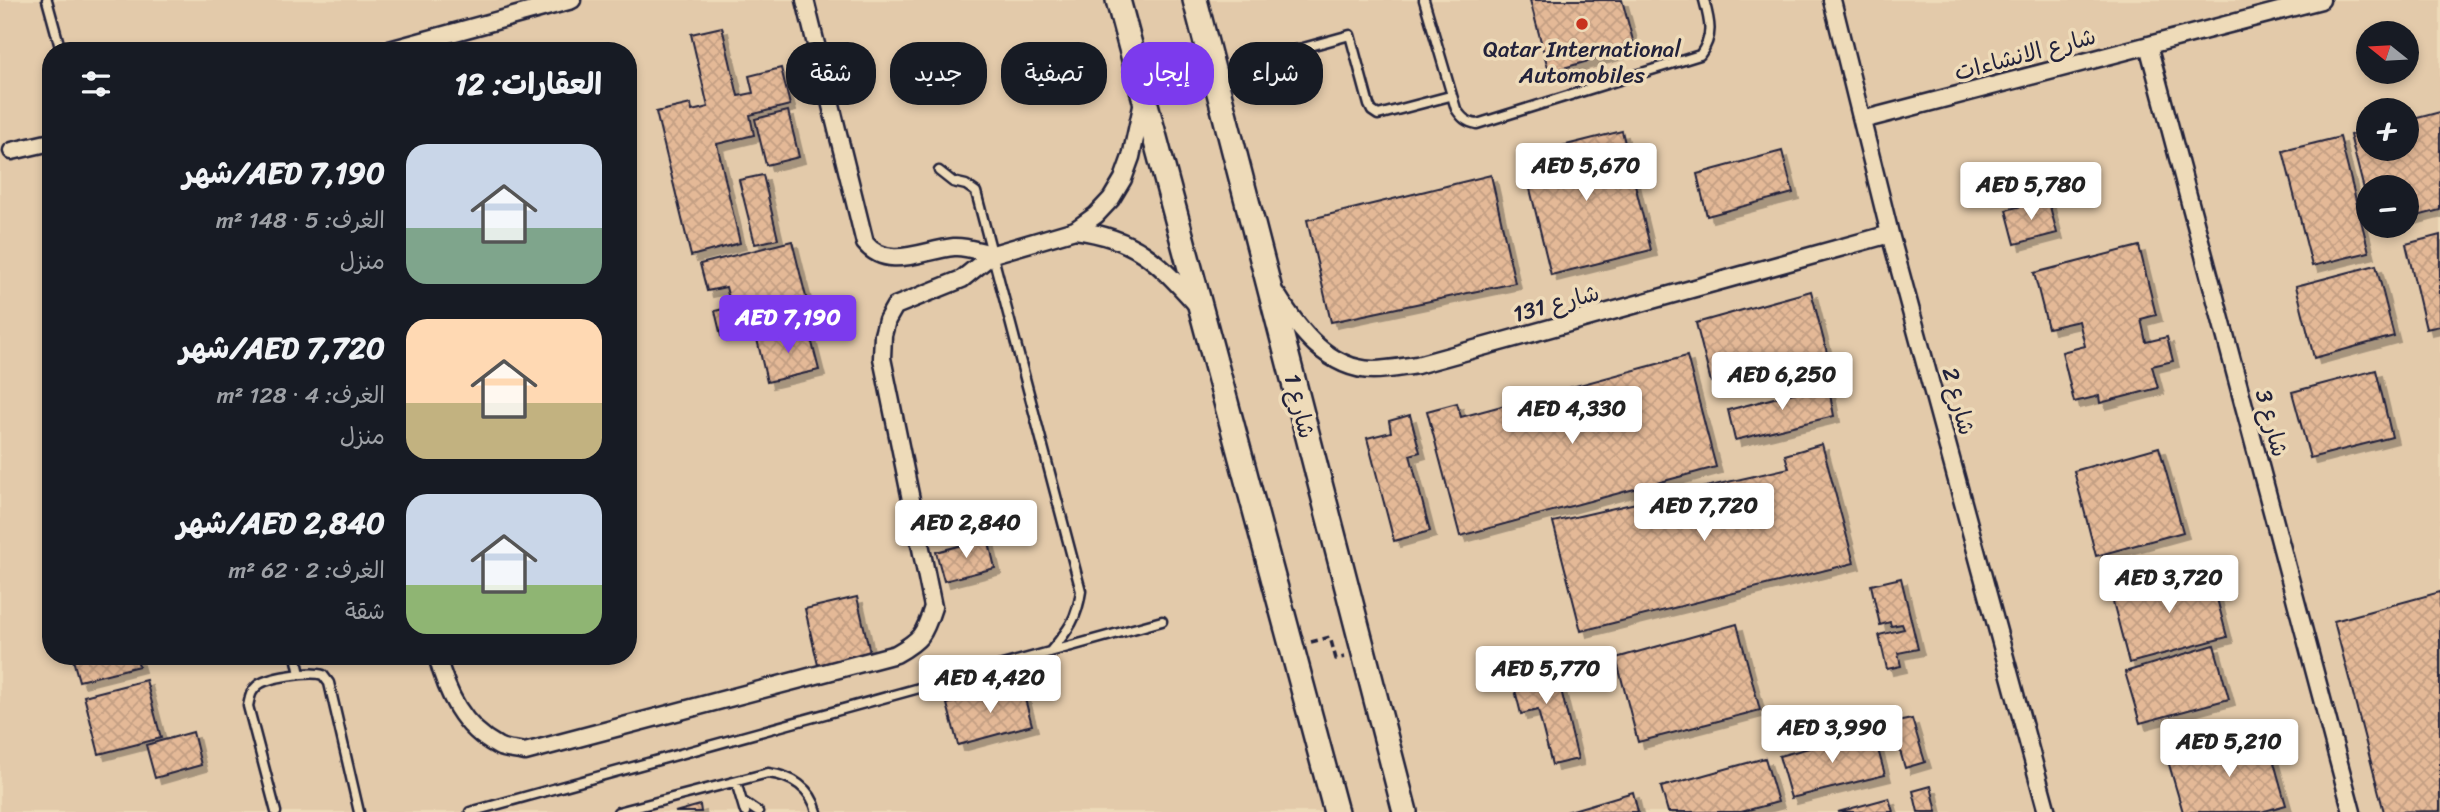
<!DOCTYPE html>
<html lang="ar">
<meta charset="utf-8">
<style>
:root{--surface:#171b24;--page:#20242c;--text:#f1f3f6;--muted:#9ea1a6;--accent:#7c3aed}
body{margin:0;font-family:Sriracha,"Playpen Sans Arabic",sans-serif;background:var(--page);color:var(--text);direction:rtl;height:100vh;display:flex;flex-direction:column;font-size:26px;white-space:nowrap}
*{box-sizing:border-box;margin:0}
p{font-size:23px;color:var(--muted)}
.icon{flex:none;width:38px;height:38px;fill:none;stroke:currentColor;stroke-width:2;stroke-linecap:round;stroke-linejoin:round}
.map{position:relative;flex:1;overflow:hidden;direction:ltr}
.panel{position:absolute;left:42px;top:42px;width:595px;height:623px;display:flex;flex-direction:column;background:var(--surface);border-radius:28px;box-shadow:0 4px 10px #0003;direction:rtl}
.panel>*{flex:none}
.top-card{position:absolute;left:658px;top:42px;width:665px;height:63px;direction:rtl;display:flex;gap:14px}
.needle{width:46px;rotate:288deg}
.controls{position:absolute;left:2356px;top:21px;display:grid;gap:14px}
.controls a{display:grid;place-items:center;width:63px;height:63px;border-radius:50%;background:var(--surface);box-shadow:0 4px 10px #0003;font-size:35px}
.price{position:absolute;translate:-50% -60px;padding:0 16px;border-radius:7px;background:#fff;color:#222;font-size:23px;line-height:46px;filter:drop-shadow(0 2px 4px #0008)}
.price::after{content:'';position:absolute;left:50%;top:42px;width:21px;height:16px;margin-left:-10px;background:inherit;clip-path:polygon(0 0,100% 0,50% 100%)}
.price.active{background:var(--accent);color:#fff}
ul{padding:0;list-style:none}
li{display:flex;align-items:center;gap:21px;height:175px;padding:0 35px}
li span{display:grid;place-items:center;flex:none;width:196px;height:140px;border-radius:21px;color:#555}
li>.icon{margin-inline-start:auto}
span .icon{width:84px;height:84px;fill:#fffc;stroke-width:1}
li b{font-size:30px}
h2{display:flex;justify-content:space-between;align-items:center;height:84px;padding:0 35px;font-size:30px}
.tag{padding:0 24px;border-radius:28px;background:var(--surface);box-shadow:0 4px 10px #0003;font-size:24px;line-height:63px}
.tag.active{background:var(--accent);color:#fff}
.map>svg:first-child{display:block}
.built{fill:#e3caaa;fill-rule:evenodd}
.building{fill:url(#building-cross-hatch);stroke:#22223b;stroke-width:2;filter:url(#shadow)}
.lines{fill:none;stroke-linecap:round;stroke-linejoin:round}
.lane-casing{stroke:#22223b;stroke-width:13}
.street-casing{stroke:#22223b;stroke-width:21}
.secondary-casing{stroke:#22223b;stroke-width:28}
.path{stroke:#22223b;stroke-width:3.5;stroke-dasharray:7 5;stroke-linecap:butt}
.lane{stroke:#eedbb9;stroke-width:8}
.street{stroke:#eedbb9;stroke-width:16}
.secondary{stroke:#eedbb9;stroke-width:23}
.poi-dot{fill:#c8321e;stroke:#eedbb9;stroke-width:2.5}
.labels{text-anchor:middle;stroke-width:7;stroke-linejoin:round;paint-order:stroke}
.poi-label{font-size:23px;fill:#22223b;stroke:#eedbb9}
.street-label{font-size:23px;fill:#22223b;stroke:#eedbb9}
</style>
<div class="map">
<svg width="2440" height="812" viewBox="0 0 2440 812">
<defs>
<pattern id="building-cross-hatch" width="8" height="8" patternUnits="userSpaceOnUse" patternTransform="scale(1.75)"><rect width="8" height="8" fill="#e4b997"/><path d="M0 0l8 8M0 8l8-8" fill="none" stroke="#c39f83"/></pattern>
<filter id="shadow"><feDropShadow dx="6" dy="6" stdDeviation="0" flood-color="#0004"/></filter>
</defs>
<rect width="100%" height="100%" fill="#eedbb9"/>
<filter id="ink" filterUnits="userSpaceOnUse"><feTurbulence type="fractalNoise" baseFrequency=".0143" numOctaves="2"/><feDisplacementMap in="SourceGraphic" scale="14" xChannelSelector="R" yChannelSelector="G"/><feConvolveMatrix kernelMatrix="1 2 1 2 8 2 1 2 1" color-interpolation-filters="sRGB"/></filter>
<g filter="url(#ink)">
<path class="built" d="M0 0H2440V812H0ZM2368 33H2406V72H2368ZM51 51H628V656H51ZM2368 110H2406V149H2368ZM2368 187H2406V226H2368Z"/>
<path class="building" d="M1530 0H1622L1635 48 1549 72Z
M722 27 738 96 753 93 749 76 781 68 790 105 750 115 754 135 717 144 740 243 691 256 656 112 691 104 692 111 708 107 691 34Z
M788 111 799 157 766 165 755 119Z
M2440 112V210L2406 219V187H2368V205L2350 135 2368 131V149H2406V121Z
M1622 131 1651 250 1551 275 1522 156Z
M2340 137 2369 252 2312 266 2283 151Z
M1782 151 1793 193 1707 216 1697 174Z
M763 175 778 239 755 244 739 180Z
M1491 175 1515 283 1331 322 1307 220Z
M2048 199 2057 233 2015 244 2006 210Z
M2440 235V326L2426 329 2406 244Z
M792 241 810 313 721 336 715 311 731 307 726 287 707 291 700 264Z
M2139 246 2156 315 2141 319 2146 342 2167 337 2173 361 2152 366 2158 388 2100 403 2099 396 2074 402 2062 352 2085 346 2079 321 2048 328 2034 273Z
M2376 265 2394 336 2314 358 2296 286Z
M1811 291 1827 353 1711 382 1696 323Z
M808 327 819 370 767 382 757 339Z
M1687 356 1716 467 1460 536 1427 411 1457 403 1461 417Z
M2376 370 2392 437 2310 458 2292 392Z
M1828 384 1834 416 1735 440 1728 410Z
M1410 415 1420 452 1410 455 1430 531 1394 541 1367 438 1391 432 1389 421Z
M1822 444 1854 563 1581 631 1553 522 1789 468 1785 455Z
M2159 447 2183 532 2096 556 2074 471Z
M988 538 995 568 944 581 936 552Z
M2209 568 2227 637 2129 663 2111 594Z
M1901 578 1918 649 1898 653 1901 666 1887 669 1879 635 1904 629 1902 624 1891 626 1890 622 1880 625 1871 585Z
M2440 592V811L2384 812 2334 621Z
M857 597 870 653 818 665 805 609Z
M1737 624 1760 710 1638 742 1616 658Z
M2214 645 2229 699 2140 723 2125 672Z
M72 656H136L139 666 79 681Z
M1553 657 1578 759 1552 765 1538 710 1521 714 1510 670Z
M146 680 161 738 99 754 84 696Z
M1021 684 1032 725 958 745 947 704Z
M1912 719 1925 762 1905 768 1892 723Z
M1873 731 1885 775 1791 798 1779 756Z
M193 732 201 765 155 778 146 745Z
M2266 734 2286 805 2261 812H2183L2168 761Z
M1765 758 1778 802 1741 812H1668L1661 787Z
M1931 786 1937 812H1918L1913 791Z
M1633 792 1638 812H1566Z
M1889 798 1893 812H1838Z
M700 805 701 812H675Z"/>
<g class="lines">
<defs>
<path id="lane" d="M47 0 61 51
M1424 0 1456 109C1462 118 1466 122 1477 124L1700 55C1714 36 1710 22 1704 0
M1285 53 1350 35 1369 105 1372 111 1378 115 1450 96
M939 171 953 182 966 185 976 192 1081 591C1077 620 1068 630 1050 652
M296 656 300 674
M736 782 745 812
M742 801 758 812
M276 812 248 706C250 698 250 692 257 686 266 677 311 671 323 675L329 683 359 812
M470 812 1162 621
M618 812 768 773C792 776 811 788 817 812"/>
<path id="street" d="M805 0 865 243C888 271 923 250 954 247 966 246 981 252 993 254
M1832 0 1890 234 2047 812
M2148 45 2352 812
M386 51 572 0
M1862 120 2321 0
M12 151 51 142
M1075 230C1136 238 1157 261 1197 305
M1277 295C1298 329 1328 369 1373 370 1388 370 1402 367 1417 365L1890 234
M437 656C447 693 462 727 498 746 505 750 516 750 525 752L896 654C921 640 924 635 933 607L882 358 883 335 887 320 895 306 962 279 993 254 1075 230 1096 215 1111 199 1123 179 1131 157 1143 102"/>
<path id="secondary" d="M1118 0 1336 812
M1195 0 1405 812"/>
</defs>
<use href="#lane" class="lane-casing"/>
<use href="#street" class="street-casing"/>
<use href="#secondary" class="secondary-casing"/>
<path class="path" d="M1311 642 1330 637 1336 659 1345 657"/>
<use href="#lane" class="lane"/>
<use href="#street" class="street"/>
<use href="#secondary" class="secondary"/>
</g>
</g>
<circle class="poi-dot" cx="1582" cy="24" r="7"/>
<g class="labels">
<g class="poi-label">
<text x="1582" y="57">Qatar International<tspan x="1582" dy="26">Automobiles</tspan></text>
</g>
<g class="street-label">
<text transform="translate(2025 54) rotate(-15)" y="8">شارع الانشاءات</text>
<text transform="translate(1556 303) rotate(-15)" y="8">شارع 131</text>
<text transform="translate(1959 401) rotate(75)" y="8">شارع 2</text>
<text transform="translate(1300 406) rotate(76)" y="8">شارع 1</text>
<text transform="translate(2272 423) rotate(75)" y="8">شارع 3</text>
</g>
</g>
</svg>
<div class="controls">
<a><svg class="needle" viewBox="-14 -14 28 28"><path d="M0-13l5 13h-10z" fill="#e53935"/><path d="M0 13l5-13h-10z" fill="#9ea1a6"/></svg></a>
<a>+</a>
<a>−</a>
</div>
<b class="price" style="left:1586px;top:203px">AED 5,670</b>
<b class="price" style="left:2031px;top:222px">AED 5,780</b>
<b class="price active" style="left:788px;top:355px">AED 7,190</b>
<b class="price" style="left:1782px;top:412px">AED 6,250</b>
<b class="price" style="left:1572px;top:446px">AED 4,330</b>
<b class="price" style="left:1704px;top:543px">AED 7,720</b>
<b class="price" style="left:966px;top:560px">AED 2,840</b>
<b class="price" style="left:2169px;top:615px">AED 3,720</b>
<b class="price" style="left:1546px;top:706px">AED 5,770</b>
<b class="price" style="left:990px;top:715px">AED 4,420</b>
<b class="price" style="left:1832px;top:765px">AED 3,990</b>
<b class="price" style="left:2229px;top:779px">AED 5,210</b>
<div class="top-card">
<a class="tag">شراء</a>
<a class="tag active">إيجار</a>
<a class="tag">تصفية</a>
<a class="tag">جديد</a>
<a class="tag">شقة</a>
</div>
<section class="panel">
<h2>العقارات: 12<svg class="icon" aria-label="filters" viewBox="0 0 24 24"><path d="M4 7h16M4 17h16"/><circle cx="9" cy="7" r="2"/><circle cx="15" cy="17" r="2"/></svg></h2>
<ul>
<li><span style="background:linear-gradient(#c9d6e8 60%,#7fa58c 0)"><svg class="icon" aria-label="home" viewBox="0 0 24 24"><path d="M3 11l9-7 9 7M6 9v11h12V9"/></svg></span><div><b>AED 7,190/شهر</b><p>الغرف: 5 · 148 m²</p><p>منزل</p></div></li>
<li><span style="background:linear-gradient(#ffd9b3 60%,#c2b280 0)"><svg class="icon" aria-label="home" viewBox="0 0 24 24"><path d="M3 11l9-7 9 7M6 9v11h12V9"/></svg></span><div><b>AED 7,720/شهر</b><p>الغرف: 4 · 128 m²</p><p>منزل</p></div></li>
<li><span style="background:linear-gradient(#c9d6e8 65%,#8fb573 0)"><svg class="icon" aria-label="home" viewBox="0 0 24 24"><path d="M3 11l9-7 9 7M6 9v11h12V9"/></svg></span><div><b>AED 2,840/شهر</b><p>الغرف: 2 · 62 m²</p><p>شقة</p></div></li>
</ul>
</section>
</div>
